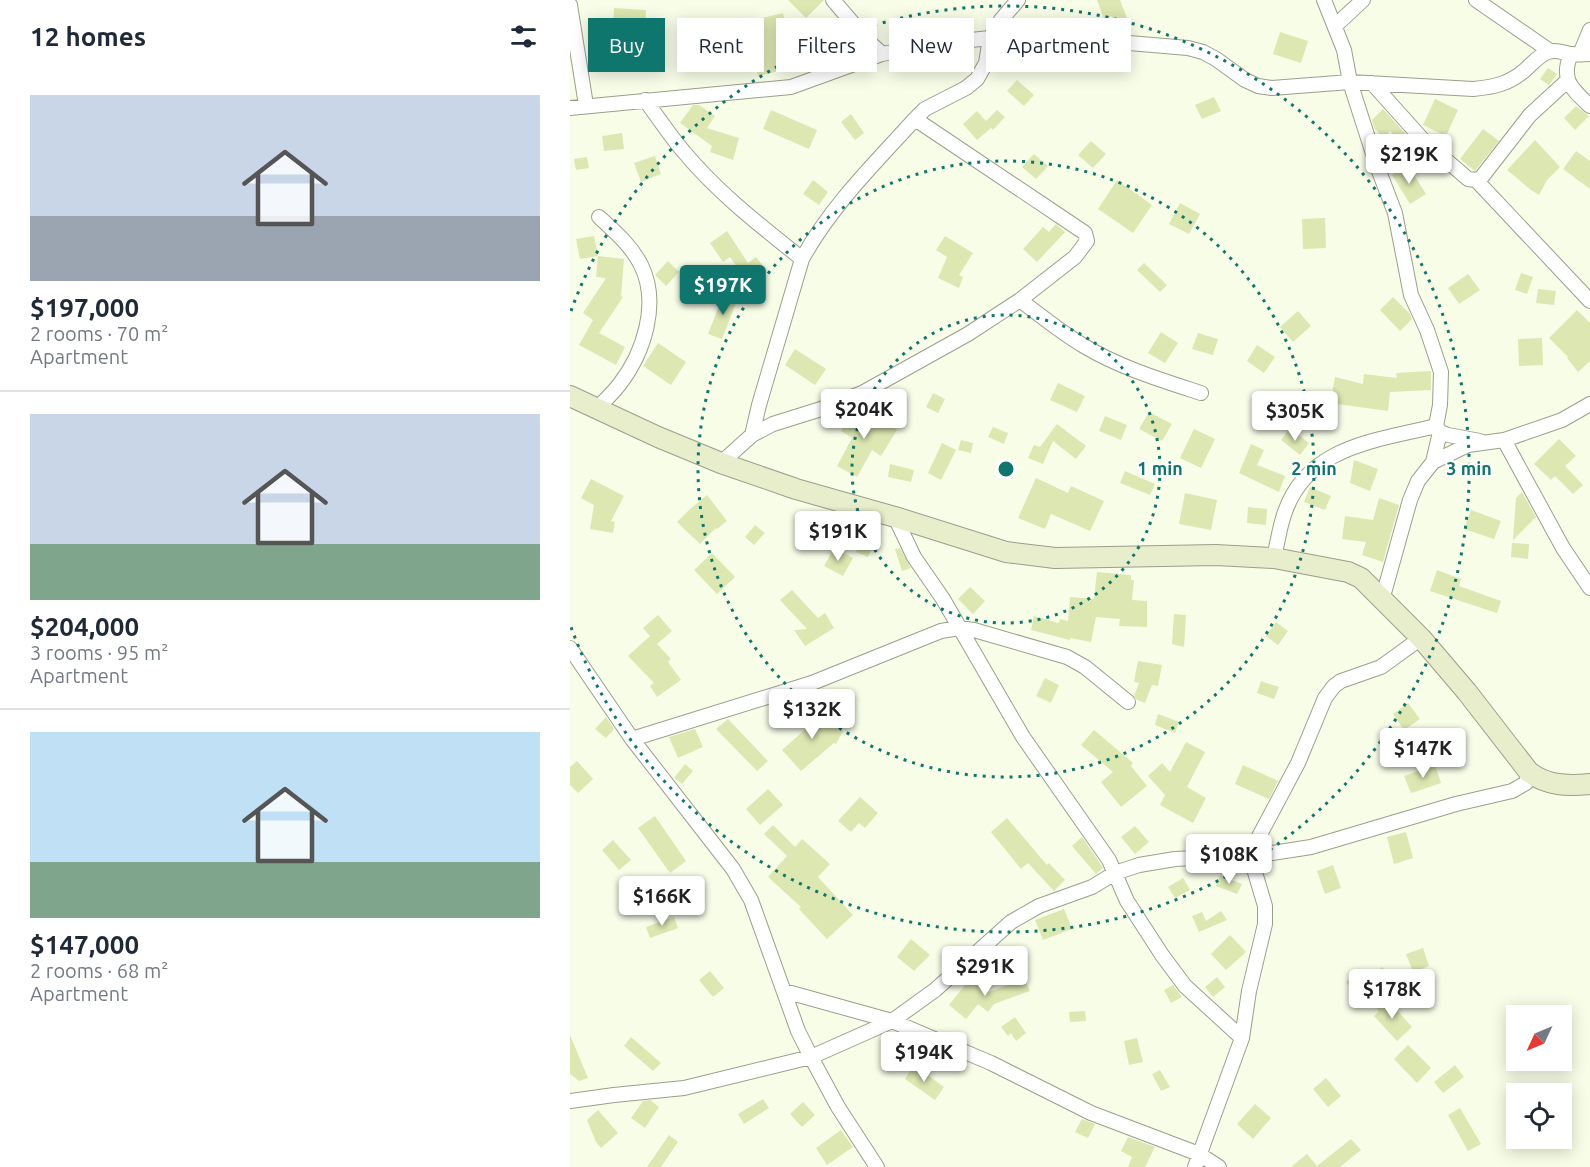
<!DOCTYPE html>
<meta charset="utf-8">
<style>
:root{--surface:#fff;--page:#f2f2f3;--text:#1f2937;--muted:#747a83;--line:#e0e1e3;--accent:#0f766e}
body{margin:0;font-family:Ubuntu,sans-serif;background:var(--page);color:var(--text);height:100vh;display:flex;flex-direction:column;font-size:22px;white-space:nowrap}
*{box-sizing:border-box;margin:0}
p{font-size:20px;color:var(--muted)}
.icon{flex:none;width:33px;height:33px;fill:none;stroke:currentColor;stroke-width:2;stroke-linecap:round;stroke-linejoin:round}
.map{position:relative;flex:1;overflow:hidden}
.side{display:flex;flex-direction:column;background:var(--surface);width:570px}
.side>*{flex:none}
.guide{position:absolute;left:18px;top:18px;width:570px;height:54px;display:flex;gap:12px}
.needle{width:39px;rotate:226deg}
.controls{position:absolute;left:936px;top:1005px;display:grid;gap:12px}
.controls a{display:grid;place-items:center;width:66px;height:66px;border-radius:0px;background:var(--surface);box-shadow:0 3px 15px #0003;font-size:30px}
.price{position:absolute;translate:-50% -51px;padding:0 14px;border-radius:6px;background:#fff;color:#222;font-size:20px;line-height:39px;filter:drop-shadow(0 2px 3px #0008)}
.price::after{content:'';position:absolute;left:50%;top:36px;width:18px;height:14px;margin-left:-9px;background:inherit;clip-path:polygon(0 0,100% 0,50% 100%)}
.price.current{background:var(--accent);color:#fff}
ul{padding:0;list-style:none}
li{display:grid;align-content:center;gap:12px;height:318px;padding:0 30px}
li+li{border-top:2px solid var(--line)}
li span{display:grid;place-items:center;height:186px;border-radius:0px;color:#555}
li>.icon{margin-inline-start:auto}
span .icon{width:108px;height:108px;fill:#fffc;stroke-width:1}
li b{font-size:26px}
h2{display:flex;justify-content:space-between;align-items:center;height:72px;padding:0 30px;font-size:26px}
.tag{padding:0 21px;border-radius:0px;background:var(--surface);box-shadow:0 3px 15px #0003;font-size:21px;line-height:54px}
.tag.current{background:var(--accent);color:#fff}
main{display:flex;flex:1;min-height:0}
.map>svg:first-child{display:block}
.building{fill:#dce7b1}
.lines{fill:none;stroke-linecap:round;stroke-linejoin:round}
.street-casing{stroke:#9a9f8b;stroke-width:16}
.secondary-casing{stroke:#9a9f8b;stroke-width:22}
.street{stroke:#fff;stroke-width:14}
.secondary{stroke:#e8edcb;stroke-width:20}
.ring{fill:none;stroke:#0f766e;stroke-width:3;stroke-dasharray:3 6}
.centre{fill:#0f766e;stroke:#fff;stroke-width:3}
.ring-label{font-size:18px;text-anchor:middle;font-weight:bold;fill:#0f766e;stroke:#fff;stroke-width:4.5;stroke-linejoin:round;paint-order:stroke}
</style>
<main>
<section class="side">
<h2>12 homes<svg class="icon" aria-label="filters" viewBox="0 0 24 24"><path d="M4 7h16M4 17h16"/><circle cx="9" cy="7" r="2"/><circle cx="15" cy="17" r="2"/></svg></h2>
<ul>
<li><span style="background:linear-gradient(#c9d6e8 65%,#9aa5b1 0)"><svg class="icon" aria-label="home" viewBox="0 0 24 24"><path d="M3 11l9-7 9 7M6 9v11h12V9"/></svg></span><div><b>$197,000</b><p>2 rooms · 70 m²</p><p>Apartment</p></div></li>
<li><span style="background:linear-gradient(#c9d6e8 70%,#7fa58c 0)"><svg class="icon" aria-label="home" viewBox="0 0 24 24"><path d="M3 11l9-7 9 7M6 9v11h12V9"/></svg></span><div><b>$204,000</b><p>3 rooms · 95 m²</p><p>Apartment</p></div></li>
<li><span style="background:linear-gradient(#bfe0f5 70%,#7fa58c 0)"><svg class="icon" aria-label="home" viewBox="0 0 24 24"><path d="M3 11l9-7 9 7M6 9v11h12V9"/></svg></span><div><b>$147,000</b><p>2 rooms · 68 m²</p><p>Apartment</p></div></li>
</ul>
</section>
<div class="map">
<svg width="1020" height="1167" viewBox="0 0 1020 1167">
<rect width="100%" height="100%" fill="#f8fde8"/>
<path class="building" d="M218 0H254L236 18Z
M527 0H550L557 18 558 33 543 34 542 16 534 19Z
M44 8 76 10 75 31 43 30Z
M213 13 226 67 188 76 175 22Z
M710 32 738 41 731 63 703 54Z
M978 68 987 74 979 85 970 79Z
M447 80 464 95 454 106 437 91Z
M644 97 651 111 632 119 625 105Z
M865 99 888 110 876 136 853 125Z
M123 105H129L145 116 137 128 169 138 163 160 140 152 142 146 110 123Z
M1006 106 1019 116 1005 130 994 118Z
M813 109 850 150 844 156 820 131 814 138 804 128 802 120Z
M201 110 247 130 239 149 193 129Z
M427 110 435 117 423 130 421 128 407 140 393 124 407 111 416 121Z
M281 114 294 133 285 140 271 122Z
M913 129 929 141 905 171 890 159Z
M52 133 54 149 34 151 32 136Z
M965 140 990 167 977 180 969 195 961 190 937 170Z
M521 141 536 154 523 168 508 155Z
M1006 151 1020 161V189L993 169Z
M464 154 478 166 466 179 452 167Z
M85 156 91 174 71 182 64 163Z
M17 157 19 168 6 170 4 159Z
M838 165 856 194 840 204 822 175Z
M243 180 258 192 249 205 233 194Z
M547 180 582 205 563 233 528 209Z
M610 203 630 214 619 234 599 224Z
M755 218 756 248 733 249 732 219Z
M486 224 495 232 467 262 453 249 473 227 479 232Z
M157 231 178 263 186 257 196 270 179 283 160 257 153 262 140 243Z
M24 236 28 256 10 259 6 239Z
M375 236 403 253 389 275 393 277 389 288 368 278 377 257 366 250Z
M28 256 54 259 51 296 53 297 29 333 55 347 46 365 9 345 23 320 13 313 36 278 26 277Z
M98 261 109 272 96 286 85 275Z
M574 263 597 285 590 292 567 270Z
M951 273 963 277 957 294 945 290Z
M898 274 910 290 889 304 878 288Z
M968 289 986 291 984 305 966 303Z
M154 293 168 298 152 339 138 334Z
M823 297 840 314 842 319 830 331 810 310Z
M1007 310 1020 323V361L1008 372 997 358 998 357 979 338Z
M728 311 741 326 723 342 710 327Z
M591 332 608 343 595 363 578 353Z
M628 333 648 339 643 355 622 349Z
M972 338 973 365 949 366 948 339Z
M88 343 116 362 101 385 73 366Z
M687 345 705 357 694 373 677 361Z
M225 349 256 369 245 385 215 365Z
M861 371V390L820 392 818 411 760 403 765 377 793 384 794 374 827 378 826 373Z
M488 383 515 396 507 412 480 400Z
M363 393 375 399 368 413 356 407Z
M287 405 327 430 311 456 302 450 287 477 267 466 282 438 271 431Z
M579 412 602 424 592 441 569 429Z
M535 416 557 425 551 440 529 431Z
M487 424 516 446 506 459 483 441 473 464 458 458 464 445 470 447Z
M423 427 438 433 434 444 418 437Z
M720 428 739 443 730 455 711 440Z
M624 429 645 439 631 468 610 458Z
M989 439 1006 456 995 466 1013 485 1003 494 985 476 981 480 964 464Z
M391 440 403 443 401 453 388 450Z
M372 443 386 450 371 480 358 473Z
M681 444 694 450 687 465 715 476 709 492 669 473Z
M784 460 808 469 800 491 780 483Z
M320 464 344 470 341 482 318 477Z
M555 471 585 484 580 495 550 483Z
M466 478 498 493 501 486 534 501 520 531 481 514 475 529 448 518Z
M21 479 54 496 41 521 45 522 43 533 20 529 24 505 11 498Z
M740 487 761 496 755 510 734 502Z
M952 492 966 517 943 540 946 498Z
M615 493 647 500 641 530 609 524Z
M137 495 157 521 147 529 146 528 130 544 107 522 119 510Z
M809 498 829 505 813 562 792 555 796 542 772 539 775 516 803 520Z
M678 507 697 509 696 525 677 523Z
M901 510 931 521 924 539 894 529Z
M185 525 195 533 184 545 175 537Z
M292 538 304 544 298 557 286 552Z
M942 543 959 544 958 559 941 557Z
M264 548 283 558 273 576 254 566Z
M330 548 341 568 332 571 325 549Z
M142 553 165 577 147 594 124 570Z
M867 570 891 579 889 586 931 601 927 613 860 591Z
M527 572 561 575V580H564L562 600 577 601V627L549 626 550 619 526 617 521 642 500 638V640L461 630 464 616 489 623 490 619 498 621 500 597 524 599Z
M400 587 415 601 403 614 388 599Z
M222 590 248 618 255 613 264 628 235 646 224 630 237 629 210 600Z
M604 614 616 615 614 647 602 644Z
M88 615 102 631 87 644 101 659 98 662 111 680 87 697 80 686 84 683 58 656 80 636 73 628Z
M706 622 718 631 708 645 696 636Z
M568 661 592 665 588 686 582 685 575 703 567 700 564 696 569 683 564 682Z
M475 678 489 685 481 703 466 696Z
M691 681 709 687 704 699 687 693Z
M838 703 850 719 834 730 823 714Z
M237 710 273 731 266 744 264 743 231 771 212 750 237 728 229 724Z
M588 714 609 722 605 733 585 725Z
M36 717 44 729 36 738 25 729Z
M158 719 198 761 187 771 146 729Z
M125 729 133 747 108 758 99 737Z
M524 730 563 763 561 766 577 786 551 807 531 782 543 772 511 745Z
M616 742 635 752 617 787 636 798 623 823 590 805 595 795 578 776 592 763 600 772Z
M7 761 23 779 8 793 0 785V767Z
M115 764 123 771 112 784 104 778Z
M673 765 708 781 699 799 665 784Z
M865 765 871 783 841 793 834 776Z
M198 789 213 805 190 825 176 809Z
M290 797 308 813 295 828 289 823 281 832 268 821Z
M85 816 116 861 100 873 68 828Z
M437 818 477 865 479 863 495 880 484 891 458 863 451 869 421 832Z
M203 825 225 847 232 839 260 864 248 877 283 915 257 939 229 909 231 907 198 877 217 856 194 834Z
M565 826 579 842 565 854 551 837Z
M836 832 843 858 824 864 817 837Z
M512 837 533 868 526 874 502 846Z
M43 840 61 860 49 870 32 850Z
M763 865 771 888 755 894 747 871Z
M650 876 672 884 667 894 646 886Z
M613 878 620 890 605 898 598 887Z
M494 909 502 929 473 940 465 920Z
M651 911 657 920 629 932 622 916 632 912 636 921Z
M104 917 108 928 80 938 76 927Z
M660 935 676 952 656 970 641 954Z
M341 939 360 955 344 971 327 957Z
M853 948 859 966 843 972 836 954Z
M812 967 826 982V986L813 998 797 980Z
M140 971 154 988 143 997 129 980Z
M788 972 797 984 785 994 776 982Z
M647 977 655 987 643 997 635 987Z
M400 979 416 993 455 979 460 991 424 1004 418 1012 408 1004 396 1019 379 1005Z
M603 985 612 997 601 1003 594 990Z
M817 999 842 1027 827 1041 804 1016 809 1011 806 1008Z
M515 1011 516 1021 500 1022 499 1012Z
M445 1017 456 1033 446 1041 441 1033 438 1036 431 1027Z
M0 1035 18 1078 9 1081 0 1074Z
M61 1037 91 1063 83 1071 54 1046Z
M567 1038 573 1062 559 1065 554 1041Z
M838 1045 861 1068 847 1083 824 1059Z
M344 1065 374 1087 365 1100 335 1079Z
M885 1065 894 1077 873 1093 864 1082Z
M590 1070 600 1087 591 1091 582 1074Z
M756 1078 771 1096 758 1107 743 1089Z
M193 1099 199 1108 174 1124 168 1114Z
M80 1100 89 1107 75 1128 61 1118 73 1101Z
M233 1102 245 1115 232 1127 220 1114Z
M685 1104 701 1118 683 1139 667 1124Z
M890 1108 911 1144 898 1151 878 1115Z
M28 1110 48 1133 31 1148 26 1142 17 1120Z
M512 1119 525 1124 518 1138 505 1132Z
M271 1130 283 1147 257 1165 246 1148Z
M99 1135 108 1142 91 1167H77Z
M558 1137 585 1147 575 1167H558L562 1157 551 1151Z
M781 1139 791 1150 770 1167H721L737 1154 747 1166Z"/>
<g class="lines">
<defs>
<path id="street" d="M263 0 299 42 312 54
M754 0 774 50 780 82 807 166 825 213 841 295 857 330 871 372 870 405 866 426 870 432 863 462
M906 0 980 51
M0 5 16 105
M765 26 793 0
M1001 54C990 80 1002 89 1020 106
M1010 54 1020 30
M802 83 854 141 898 179 906 180 1020 301
M75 100C88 117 100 136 114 152 148 193 191 226 232 259
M0 108 221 87 312 54 373 43 420 38 487 44 559 43 618 48 633 52 646 59 675 80 688 86 702 88 780 82 903 89C924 87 939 84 955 70 962 64 969 55 978 52 987 49 992 53 1001 54 1007 55 1014 54 1020 54
M906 180 911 178 960 115 997 81
M450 300C471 316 492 333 514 346 551 368 591 380 631 393
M27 409C34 401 42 394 49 385 74 353 90 303 71 265 61 245 44 231 29 217
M870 432 878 435 910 441
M182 435 189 405 232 259C261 206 305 163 345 119L355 109 396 88 407 79 416 63 420 38 431 20 448 0
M934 440 993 548 1020 588
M151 463 182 435 203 424 251 409 292 393 398 334 450 300 505 257 517 241 515 233 345 119
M325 517 344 557 373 599 453 737 539 860 557 901 592 955 615 986 672 1038
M704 558C707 545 709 531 713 518 734 446 805 441 866 426
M812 600 840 500 848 481 863 462 898 445 934 440 992 420 1020 404
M0 648 62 739 163 869 181 900 228 1031 241 1057 268 1107 307 1167
M62 739 242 683 371 631 389 628 404 630 497 657 515 667 558 702
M677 859 728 763 755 698 764 686 771 681 811 667 851 638
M214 991 322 1021 421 1063 521 1113 629 1154 649 1167
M0 1101 44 1095 114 1088 241 1057 322 1021 365 990 441 922 469 906 522 887 545 873 569 865 605 859 643 857 684 861 696 854 741 847 886 804 942 791 956 783 959 772
M625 1167 672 1038 679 991 695 924V906L684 869V861"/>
<path id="secondary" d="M0 396 88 437 151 463 226 489 325 517 436 552 485 558 646 555 704 558 778 572 791 578 851 638 897 692 959 772C977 786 998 786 1020 784"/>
</defs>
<use href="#street" class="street-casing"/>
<use href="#secondary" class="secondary-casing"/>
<use href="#street" class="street"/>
<use href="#secondary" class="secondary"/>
</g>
<g class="ring">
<circle cx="436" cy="469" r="154"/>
<circle cx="436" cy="469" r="308"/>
<path d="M1 311A463 463 0 1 1 1 627"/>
</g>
<circle cx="436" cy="469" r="9" class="centre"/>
<g class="ring-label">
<text x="590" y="475">1 min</text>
<text x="744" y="475">2 min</text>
<text x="899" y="475">3 min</text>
</g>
</svg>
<div class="controls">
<a><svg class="needle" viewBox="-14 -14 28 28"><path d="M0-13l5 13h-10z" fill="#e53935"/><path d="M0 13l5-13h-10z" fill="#747a83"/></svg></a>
<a><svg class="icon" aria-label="locate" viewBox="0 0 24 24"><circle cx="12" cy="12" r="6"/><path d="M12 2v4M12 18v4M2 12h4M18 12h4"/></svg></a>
</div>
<b class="price" style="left:839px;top:185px">$219K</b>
<b class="price current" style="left:153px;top:316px">$197K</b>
<b class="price" style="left:294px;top:440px">$204K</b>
<b class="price" style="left:725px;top:442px">$305K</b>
<b class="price" style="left:268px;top:562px">$191K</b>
<b class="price" style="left:242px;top:740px">$132K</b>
<b class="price" style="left:853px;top:779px">$147K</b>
<b class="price" style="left:659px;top:885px">$108K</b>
<b class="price" style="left:92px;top:927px">$166K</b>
<b class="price" style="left:415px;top:997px">$291K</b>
<b class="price" style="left:822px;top:1020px">$178K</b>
<b class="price" style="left:354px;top:1083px">$194K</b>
<div class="guide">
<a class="tag current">Buy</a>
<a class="tag">Rent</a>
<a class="tag">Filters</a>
<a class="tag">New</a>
<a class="tag">Apartment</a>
</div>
</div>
</main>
